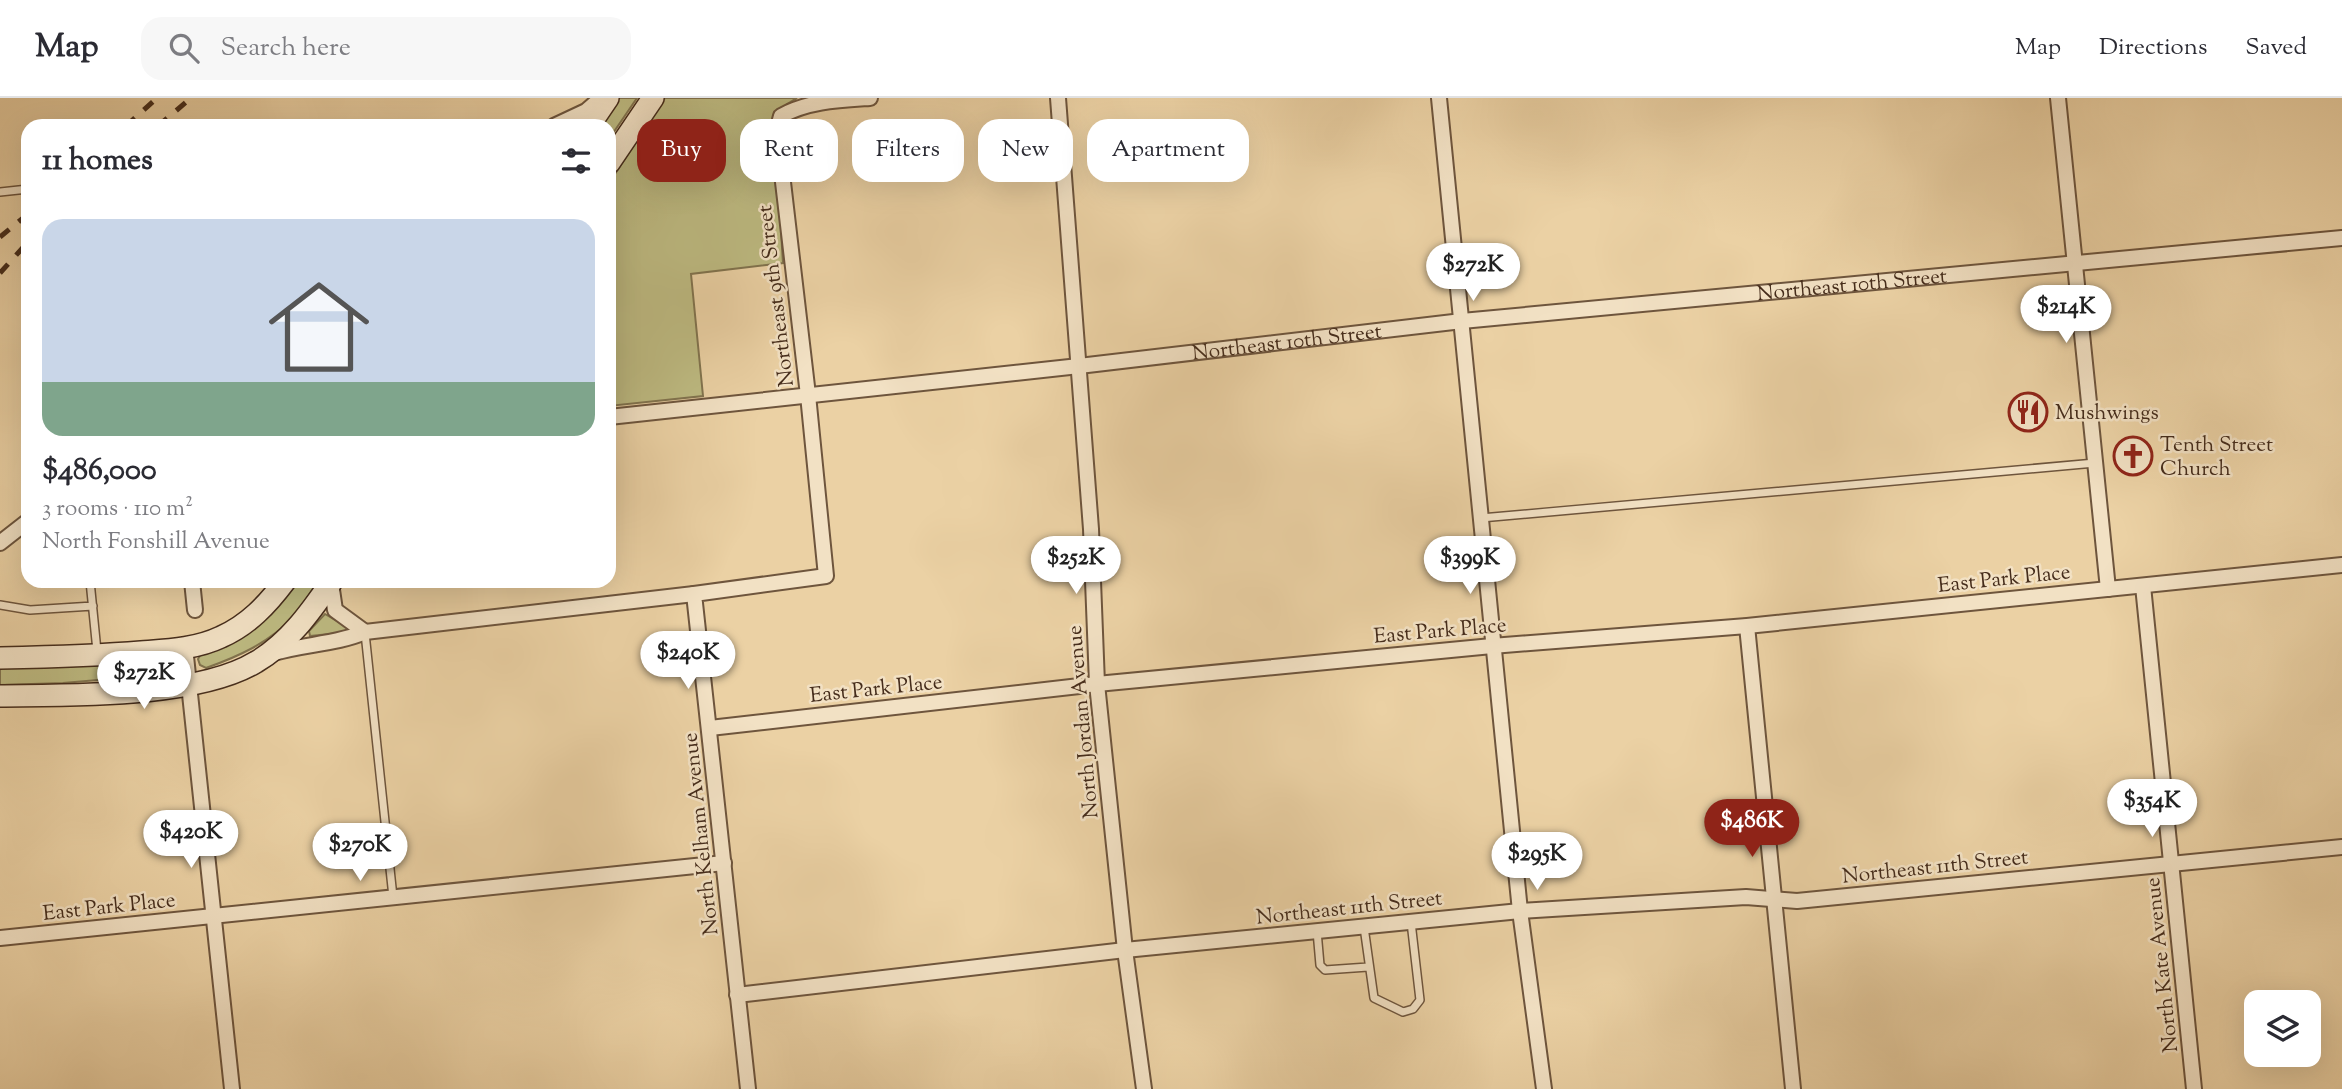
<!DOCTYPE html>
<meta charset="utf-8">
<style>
:root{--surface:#fff;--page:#f7f7f7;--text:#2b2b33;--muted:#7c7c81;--line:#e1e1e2;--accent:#8f2418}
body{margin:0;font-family:"Sorts Mill Goudy",serif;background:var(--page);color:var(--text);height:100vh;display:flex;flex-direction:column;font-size:26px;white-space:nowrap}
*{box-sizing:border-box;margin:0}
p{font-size:23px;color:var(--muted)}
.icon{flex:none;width:38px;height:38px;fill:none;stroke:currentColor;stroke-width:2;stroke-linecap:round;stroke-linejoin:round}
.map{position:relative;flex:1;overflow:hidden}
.side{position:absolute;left:21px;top:21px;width:595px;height:469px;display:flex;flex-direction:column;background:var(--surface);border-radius:21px;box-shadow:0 7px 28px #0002}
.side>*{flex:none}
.hud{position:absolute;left:637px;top:21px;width:665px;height:63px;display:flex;gap:14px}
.fabs{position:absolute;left:2244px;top:892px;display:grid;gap:14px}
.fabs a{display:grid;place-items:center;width:77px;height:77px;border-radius:14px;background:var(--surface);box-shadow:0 7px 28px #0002;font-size:35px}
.price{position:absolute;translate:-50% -60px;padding:0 16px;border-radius:24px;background:#fff;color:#222;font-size:23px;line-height:46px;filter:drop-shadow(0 2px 4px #0008)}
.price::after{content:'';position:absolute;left:50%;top:42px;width:21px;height:16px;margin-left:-10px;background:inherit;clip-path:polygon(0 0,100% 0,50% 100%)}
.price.active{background:var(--accent);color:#fff}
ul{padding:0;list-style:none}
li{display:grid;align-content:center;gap:14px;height:371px;padding:0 21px}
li+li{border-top:2px solid var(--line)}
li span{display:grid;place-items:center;height:217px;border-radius:21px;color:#555}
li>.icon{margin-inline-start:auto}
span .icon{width:126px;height:126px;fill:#fffc;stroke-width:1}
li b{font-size:30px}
h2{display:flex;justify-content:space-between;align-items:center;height:84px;padding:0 21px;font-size:30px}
.pill{padding:0 24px;border-radius:21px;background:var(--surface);box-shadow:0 7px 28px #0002;font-size:24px;line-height:63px}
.pill.active{background:var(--accent);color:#fff}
header{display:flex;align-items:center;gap:42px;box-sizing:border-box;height:98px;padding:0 35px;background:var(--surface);border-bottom:2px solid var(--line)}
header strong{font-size:33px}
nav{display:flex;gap:38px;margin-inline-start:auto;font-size:24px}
.search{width:490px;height:63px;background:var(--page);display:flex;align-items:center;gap:18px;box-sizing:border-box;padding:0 24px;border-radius:21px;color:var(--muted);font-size:26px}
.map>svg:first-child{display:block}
.green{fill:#bdba81;stroke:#81734e;stroke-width:2}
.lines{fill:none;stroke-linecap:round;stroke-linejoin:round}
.lane-casing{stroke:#6e553d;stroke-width:10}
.street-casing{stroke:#6e553d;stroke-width:18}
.secondary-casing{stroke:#452c1b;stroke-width:24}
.lane{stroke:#f2e1c4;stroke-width:7}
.street{stroke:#f2e1c4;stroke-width:14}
.secondary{stroke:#f2e1c4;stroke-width:21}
.rail{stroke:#452c1b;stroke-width:5;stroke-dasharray:12 12;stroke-linecap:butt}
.labels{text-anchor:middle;stroke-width:5;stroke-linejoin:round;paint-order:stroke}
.street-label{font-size:21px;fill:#452c1b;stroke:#f2e1c4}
.poi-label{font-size:21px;fill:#452c1b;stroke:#f2e1c4;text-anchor:start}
</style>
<header>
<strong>Map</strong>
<div class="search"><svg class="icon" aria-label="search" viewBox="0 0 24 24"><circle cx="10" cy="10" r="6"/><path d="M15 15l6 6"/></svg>Search here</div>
<nav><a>Map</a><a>Directions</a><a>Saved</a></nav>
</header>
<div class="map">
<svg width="2342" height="991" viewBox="0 0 2342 991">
<rect width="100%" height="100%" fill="#ebd1a4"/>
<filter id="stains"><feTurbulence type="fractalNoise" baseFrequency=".00286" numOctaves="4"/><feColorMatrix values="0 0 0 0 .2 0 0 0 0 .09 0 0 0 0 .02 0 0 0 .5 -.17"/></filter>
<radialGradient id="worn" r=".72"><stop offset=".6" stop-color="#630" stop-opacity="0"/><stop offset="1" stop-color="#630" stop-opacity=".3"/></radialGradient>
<path class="green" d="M617 0H637L609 41V28H599Z
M665 0H797C776 11 761 33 766 58 768 67 774 75 776 84 781 110 781 139 783 165L691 176 703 298 609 308V85Z
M297 483H318C310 495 302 509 292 520 269 545 237 559 206 570L200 567 198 561 201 556 280 504Z
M325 516 347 529 349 534 310 538 309 533Z
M169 560 176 563 175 572 168 576 63 585 0 587V569H64Z"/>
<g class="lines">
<defs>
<path id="lane" d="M0 94 28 91
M1481 420 2095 365
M90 483 97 553
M0 507 30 512 93 508
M365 535 393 799
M1364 829 1374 900 1403 914 1413 911 1420 902 1411 824
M1317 833 1320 867 1325 872 1368 869"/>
<g id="street">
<path d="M1058 0 1091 431 1097 586 1125 852 1144 991"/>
<path d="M1439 0 1520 813 1544 991"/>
<path d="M2058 0 2108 491"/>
<path d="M554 28 586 13 600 1"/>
<path id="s1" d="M609 319 1079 268 1462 223 2342 140"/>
<path d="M0 445 28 423"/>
<path d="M192 483 195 512"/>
<path d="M331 485 335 512 365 534"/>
<path d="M2143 488 2194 991"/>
<path d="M1747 528 1793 991"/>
<path d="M185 549 232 991"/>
<path d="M274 555C304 546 337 546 365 534L694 496"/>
<path d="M710 630 1097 586 1492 548 1747 528 2342 467"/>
<path d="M0 840 724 765"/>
<path d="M737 897 1125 852 1520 813 1746 799 1797 803 2342 749"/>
<path d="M748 991 694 496 826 478 808 297 777 33 781 18C808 3 839 2 870 0"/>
</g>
<path id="secondary" d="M589 28 608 0
M609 65 653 0
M0 560C47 559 94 558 141 554 167 552 196 551 221 539 248 527 267 507 285 483
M0 598C70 597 197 600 256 564 289 545 311 513 332 483"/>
</defs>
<use href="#lane" class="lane-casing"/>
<use href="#street" class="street-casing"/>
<use href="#secondary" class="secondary-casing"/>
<use href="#lane" class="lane"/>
<use href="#street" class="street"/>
<use href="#secondary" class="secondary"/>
<path class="rail" d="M126 28 157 0
M158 28 191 0
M0 139 28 116
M0 175 28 144"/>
</g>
<defs>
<symbol id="restaurant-ring" viewBox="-11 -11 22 22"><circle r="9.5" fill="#f2e1c4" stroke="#8f2418" stroke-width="1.5"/><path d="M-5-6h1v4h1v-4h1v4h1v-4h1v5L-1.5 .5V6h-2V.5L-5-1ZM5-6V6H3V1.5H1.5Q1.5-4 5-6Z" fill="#8f2418"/></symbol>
<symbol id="church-ring" viewBox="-11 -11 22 22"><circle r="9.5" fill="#f2e1c4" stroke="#8f2418" stroke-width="1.5"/><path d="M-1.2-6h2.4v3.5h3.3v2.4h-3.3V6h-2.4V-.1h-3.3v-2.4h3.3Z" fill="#8f2418"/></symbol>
</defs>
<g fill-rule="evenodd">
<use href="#restaurant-ring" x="2006" y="292" width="44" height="44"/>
<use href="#church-ring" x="2111" y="336" width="44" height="44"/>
</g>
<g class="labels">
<g class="street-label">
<text dy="7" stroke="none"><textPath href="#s1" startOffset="1250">Northeast 10th Street</textPath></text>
<text transform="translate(775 198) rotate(-97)" y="7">Northeast 9th Street</text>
<text dy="7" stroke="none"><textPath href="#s1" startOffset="682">Northeast 10th Street</textPath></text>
<text transform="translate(2004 480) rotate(-6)" y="7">East Park Place</text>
<text transform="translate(1440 532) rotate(-5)" y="7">East Park Place</text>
<text transform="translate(876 590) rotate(-6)" y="7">East Park Place</text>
<text transform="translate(1082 624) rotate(-95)" y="7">North Jordan Avenue</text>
<text transform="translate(700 736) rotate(-96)" y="7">North Kelham Avenue</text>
<text transform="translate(1935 768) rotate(-6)" y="7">Northeast 11th Street</text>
<text transform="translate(109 808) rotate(-6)" y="7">East Park Place</text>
<text transform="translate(1349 809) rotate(-6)" y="7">Northeast 11th Street</text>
<text transform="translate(2161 867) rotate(-96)" y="7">North Kate Avenue</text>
</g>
<g class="poi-label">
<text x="2055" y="321">Mushwings</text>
<text x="2160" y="353">Tenth Street<tspan x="2160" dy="24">Church</tspan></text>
</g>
</g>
<rect width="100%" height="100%" filter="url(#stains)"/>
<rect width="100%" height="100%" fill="url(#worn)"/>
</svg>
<div class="fabs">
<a><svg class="icon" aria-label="layers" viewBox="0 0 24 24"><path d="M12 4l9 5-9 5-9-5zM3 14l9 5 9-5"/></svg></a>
</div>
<b class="price" style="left:1473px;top:205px">$272K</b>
<b class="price" style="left:2066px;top:247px">$214K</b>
<b class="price" style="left:1076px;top:498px">$252K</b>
<b class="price" style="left:1470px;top:498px">$399K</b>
<b class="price" style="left:688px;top:593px">$240K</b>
<b class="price" style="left:144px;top:613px">$272K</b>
<b class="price" style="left:2152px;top:741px">$354K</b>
<b class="price active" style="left:1752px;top:761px">$486K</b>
<b class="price" style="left:191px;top:772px">$420K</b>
<b class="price" style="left:360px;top:785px">$270K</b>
<b class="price" style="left:1537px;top:794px">$295K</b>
<div class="hud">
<a class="pill active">Buy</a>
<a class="pill">Rent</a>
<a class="pill">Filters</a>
<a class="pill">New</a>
<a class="pill">Apartment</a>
</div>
<section class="side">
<h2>11 homes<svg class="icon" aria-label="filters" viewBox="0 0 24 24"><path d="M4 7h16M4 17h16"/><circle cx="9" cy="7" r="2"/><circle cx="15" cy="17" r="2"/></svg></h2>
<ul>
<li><span style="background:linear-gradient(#c9d6e8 75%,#7fa58c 0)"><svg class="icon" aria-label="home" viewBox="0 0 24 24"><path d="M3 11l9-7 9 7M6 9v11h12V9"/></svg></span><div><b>$486,000</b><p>3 rooms · 110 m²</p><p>North Fonshill Avenue</p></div></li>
</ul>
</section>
</div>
